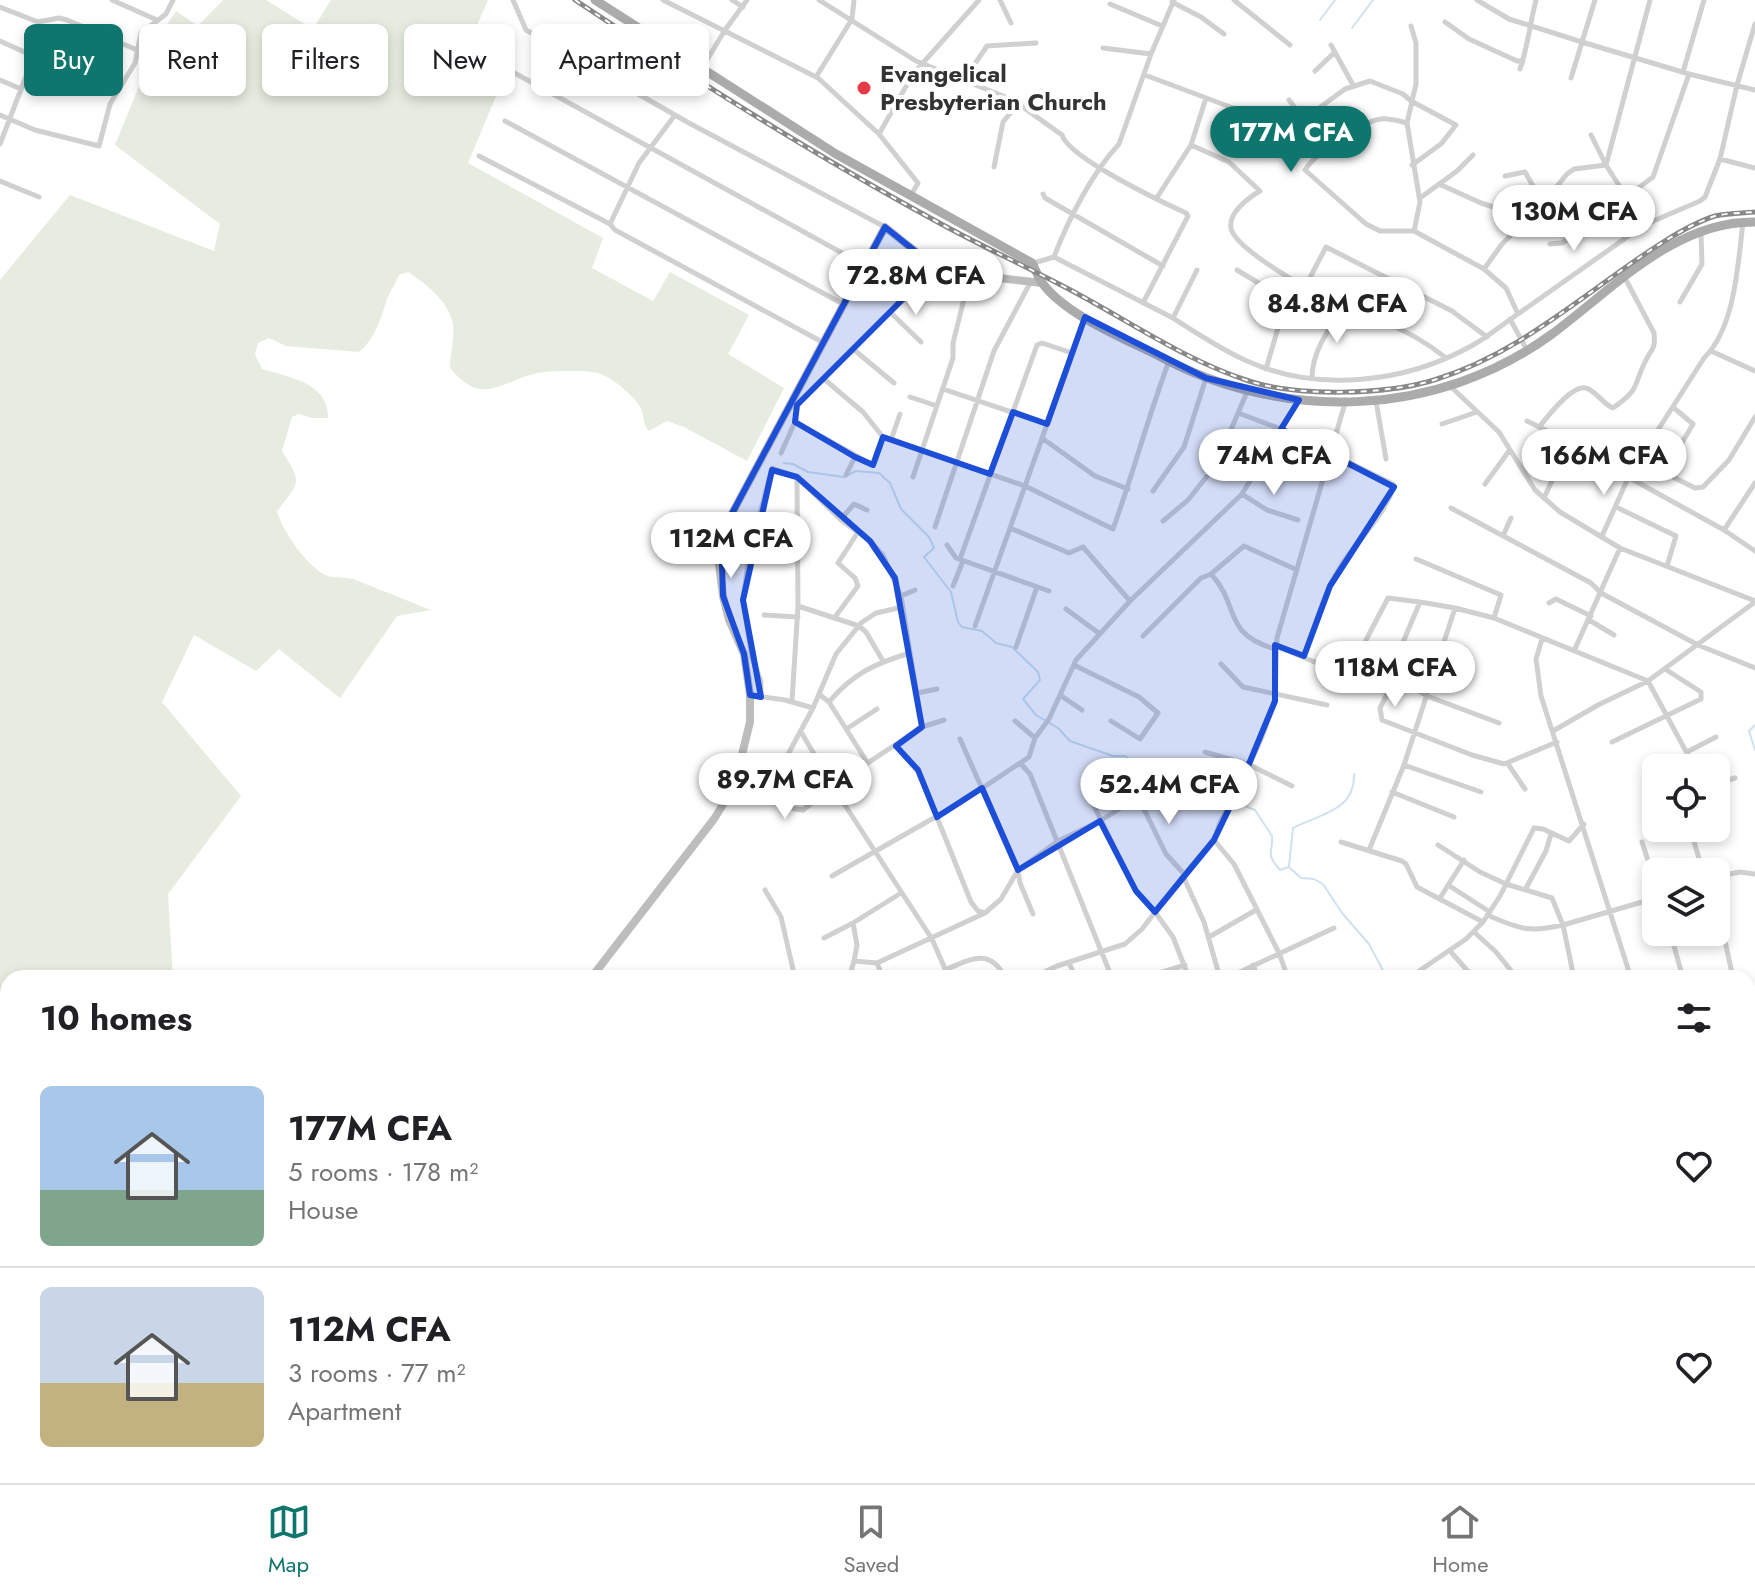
<!DOCTYPE html>
<meta charset="utf-8">
<style>
:root{--surface:#fff;--page:#f6f6f6;--text:#202124;--muted:#757577;--line:#e0e0e0;--accent:#0f766e}
body{margin:0;font-family:Jost,sans-serif;background:var(--page);color:var(--text);height:100vh;display:flex;flex-direction:column;font-size:30px;white-space:nowrap}
*{box-sizing:border-box;margin:0}
p{font-size:26px;color:var(--muted)}
.icon{flex:none;width:44px;height:44px;fill:none;stroke:currentColor;stroke-width:2;stroke-linecap:round;stroke-linejoin:round}
.map{position:relative;flex:1;overflow:hidden}
.drawer{position:absolute;left:0px;top:970px;width:1756px;height:514px;display:flex;flex-direction:column;background:var(--surface);border-radius:24px 24px 0 0;box-shadow:0 4px 12px #0003}
.drawer>*{flex:none}
.hud{position:absolute;left:24px;top:24px;width:800px;height:72px;display:flex;gap:16px}
.fabs{position:absolute;left:1642px;top:754px;display:grid;gap:16px}
.fabs a{display:grid;place-items:center;width:88px;height:88px;border-radius:12px;background:var(--surface);box-shadow:0 4px 12px #0003;font-size:40px}
.price{position:absolute;translate:-50% -68px;padding:0 18px;border-radius:28px;background:#fff;color:#222;font-size:26px;line-height:52px;filter:drop-shadow(0 2px 4px #0008)}
.price::after{content:'';position:absolute;left:50%;top:48px;width:24px;height:18px;margin-left:-12px;background:inherit;clip-path:polygon(0 0,100% 0,50% 100%)}
.price.current{background:var(--accent);color:#fff}
ul{padding:0;list-style:none}
li{display:flex;align-items:center;gap:24px;height:200px;padding:0 40px}
li+li{border-top:2px solid var(--line)}
li span{display:grid;place-items:center;flex:none;width:224px;height:160px;border-radius:12px;color:#555}
li>.icon{margin-inline-start:auto}
span .icon{width:96px;height:96px;fill:#fffc;stroke-width:1}
li b{font-size:34px}
h2{display:flex;justify-content:space-between;align-items:center;height:96px;padding:0 40px;font-size:34px}
.tag{padding:0 28px;border-radius:12px;background:var(--surface);box-shadow:0 4px 12px #0003;font-size:28px;line-height:72px}
.tag.current{background:var(--accent);color:#fff}
.dock{display:flex;justify-content:space-around;align-items:center;height:112px;border-top:2px solid var(--line);background:var(--surface);font-size:22px;color:var(--muted)}
.dock a{display:grid;justify-items:center;gap:4px}
.dock .current{color:var(--accent)}
.map>svg:first-child{display:block}
.green{fill:#e6ecdf}
.lines{fill:none;stroke-linecap:round;stroke-linejoin:round}
.stream{stroke:#cfe2ee;stroke-width:2}
.street{stroke:#d0d0d0;stroke-width:5}
.secondary{stroke:#bdbdbd;stroke-width:8}
.primary{stroke:#ababab;stroke-width:9}
.rail-casing{stroke:#888;stroke-width:5}
.rail{stroke:#fff;stroke-width:2;stroke-dasharray:6;stroke-linecap:butt}
.marked{fill:#1d4ed8;fill-opacity:0.2;stroke:#1d4ed8;stroke-width:6;stroke-linejoin:round}
.poi-dot{fill:#e63946;stroke:#fff;stroke-width:3}
.labels{text-anchor:middle;stroke-width:8;stroke-linejoin:round;paint-order:stroke}
.poi-label{font-size:24px;font-weight:bold;fill:#333;stroke:#fff;text-anchor:start}
</style>
<div class="map">
<svg width="1755" height="1483" viewBox="0 0 1755 1483">
<rect width="100%" height="100%" fill="#fff"/>
<path class="green" d="M223 0H266L313 29 331 0H488L466 51 504 77 468 163 603 238 592 268 653 301 670 272 749 315 728 354 784 388 747 461 684 427 667 421 649 431C642 424 645 417 641 408 633 395 613 378 598 373 589 370 547 371 537 373 500 382 482 407 450 368 450 354 455 337 453 324 448 300 426 284 408 272L399 275C396 283 390 291 387 299 381 318 375 339 359 352L286 346 269 338 258 343 255 355 262 369C289 377 329 383 328 418H312L299 414 292 417 282 451C302 484 301 480 277 511 281 529 309 570 328 576 335 578 345 577 353 579L431 610 397 616 340 698 279 649 256 671 194 635 162 702 241 796 168 894 173 978H8V1353L0 1354V280L70 195 214 251 220 224 115 145 159 37 176 11 198 26Z"/>
<g class="lines">
<path class="stream" d="M1320 20 1335 0
M1352 28 1373 0
M914 78 917 75
M784 463 793 464 808 472 844 477 856 471 879 473 890 483 901 509 929 537 934 548 924 557 951 592 958 622 962 627 982 631 996 643 1012 647 1038 672 1040 680 1023 699 1036 715 1058 728 1070 741 1113 756H1125C1141 766 1143 781 1167 785 1188 789 1212 781 1230 799
M1755 725 1749 731 1755 750
M1235 802 1255 810 1272 836C1273 854 1265 853 1280 870L1289 867
M1289 866 1293 828C1319 814 1355 812 1354 774
M1290 868 1301 878 1314 879 1323 884 1342 913 1369 944 1387 978
M1748 1332 1755 1337
M1264 1476 1283 1477 1287 1483
M1324 1479 1357 1480
M1368 1480H1377
M1379 1481H1387
M452 1483 455 1476"/>
<path class="street" d="M112 0 157 20
M513 0 526 30 689 123 885 227
M663 0 818 78 879 134 918 183 910 197
M732 0 743 7
M819 0 916 61 1013 100 1062 135C1069 158 1162 202 1186 213L1188 216 1143 303
M1000 0 1011 23
M1234 0 1290 45
M1477 0 1509 19 1582 42 1571 78
M1595 0 1582 42 1689 74 1755 90
M1172 2 1201 17 1224 34
M1110 4 1162 26
M0 7 38 22 59 18 67 20 137 50
M1445 22 1469 39 1517 61H1523
M1411 26 1416 43V84L1407 123 1420 202 1414 231 1484 269 1502 244 1540 207 1567 174 1574 169 1606 165 1591 135
M0 41 31 55 33 58 0 144
M1331 45 1353 85
M1103 48 1151 54
M489 59 864 265
M702 68 725 30 747 0
M1520 69C1528 46 1530 23 1536 0
M1315 71 1335 52
M1683 72 1704 0
M1145 75 1249 114
M816 77 852 19 854 0
M958 79 974 65 987 46 1036 43
M0 80 21 89
M1289 100 1327 149
M0 115 35 130 99 146 110 104 135 63 141 33 166 14 173 0
M675 115 639 163 610 224 615 230 824 343
M1304 119 1345 89 1370 81 1403 94 1411 101 1456 125 1441 144 1412 165
M505 121 843 304
M1407 123C1398 121 1390 118 1381 119 1360 122 1316 153 1305 170L1366 224 1380 231H1414
M879 134 913 74 979 0
M1191 145 1229 162 1260 191C1248 198 1228 213 1231 228 1235 252 1334 304 1357 315 1365 319 1374 318 1381 321 1405 330 1426 342 1446 358
M479 156 610 224
M1720 159 1755 168
M994 167 1003 122 1018 104
M1505 176 1525 172 1533 186 1547 198
M0 181 39 197
M1439 184 1481 203 1527 218
M1043 194 1045 198 1163 266
M1420 198 1457 171 1473 155
M1156 199 1191 145 1206 98
M1644 225 1606 165 1650 0
M1550 244 1562 243 1574 236 1653 177 1689 74
M1054 257C1068 220 1092 173 1119 144L1151 54 1174 0
M1034 263 1054 257 1173 318
M1197 270 1173 318C1196 333 1222 350 1247 361 1318 393 1406 383 1473 345 1489 336 1503 324 1518 314L1506 288 1484 269
M1237 270 1293 304
M1680 302 1702 264 1701 233
M890 312 921 342
M1518 314 1644 225 1700 201 1705 197 1720 159 1737 85 1755 24
M1510 319 1527 350
M853 349 894 383
M1711 351 1755 371
M1266 369 1278 328 1305 287 1326 247 1452 311 1487 337
M1312 378C1312 351 1329 329 1343 308
M824 379 863 412 883 437 1025 486 1113 529C1133 474 1148 417 1169 361
M1450 386 1499 432 1535 490 1560 512 1620 548 1755 601
M943 389 1047 424
M910 397 937 406
M1376 401 1386 459
M1238 413 1281 429 1393 484 1394 487C1383 517 1360 538 1342 564 1324 592 1315 626 1304 656
M1527 421 1631 472 1704 358C1735 328 1738 264 1743 222
M1442 424 1477 412
M1540 426C1548 416 1572 384 1586 388 1596 391 1603 404 1613 408 1641 388 1632 388 1645 362 1651 349 1656 350 1654 333L1625 278
M883 437 873 465 795 422 797 405 935 267
M1042 438 1095 476 1128 489
M891 440 900 414
M781 453 795 422
M1636 465 1671 476 1695 488 1703 487 1729 460 1755 417
M846 475 855 457
M1663 475 1693 424 1674 408
M913 477 953 358V343L970 275
M1628 477 1724 530 1755 551
M1485 484 1509 451
M1153 491 1184 447 1206 378
M1242 494 1267 510 1298 520
M1544 498 1570 442
M1616 507 1676 536 1667 566
M1451 508 1591 583 1601 593 1698 645 1755 668
M841 519 854 504 867 510
M1163 521 1188 500 1216 465 1247 392
M935 527 994 351 1030 283
M1010 528 1069 553 1083 547 1130 601
M1724 530 1755 483
M1503 536 1511 518
M1602 536 1629 476
M947 545 956 558 1049 591
M960 559 1037 345 1042 343 1072 353
M1416 559 1501 595 1494 618
M1211 574 1244 546 1297 570
M953 586 963 561
M901 596 915 590
M1549 603 1556 599 1591 616
M798 606 859 626 866 632 883 661
M1455 608 1420 602 1390 673 1427 696 1499 723
M1066 609 1100 634
M764 615 798 617
M835 617 858 586 855 578 838 563 858 532
M1589 620 1614 635
M975 626 1085 318
M1143 636 1201 578 1211 574C1240 605 1222 634 1275 649
M1542 639 1536 659 1541 696 1631 978
M1276 646 1341 673 1365 676
M1016 647 1037 587
M1574 651 1620 548
M1221 664 1243 687 1327 705
M1074 665 1139 697 1158 713 1140 739 1111 721
M1390 673H1377L1365 647 1366 640 1388 598 1420 602
M1395 679 1380 708 1382 720 1472 755 1504 764 1557 742
M917 693 937 689
M819 694 829 702 867 762
M750 695 785 700 813 708
M1060 695 1082 710
M761 697V681L752 658 743 600 749 555 772 468 797 477
M829 702C852 674 876 663 910 653
M1015 721 1035 738
M922 727 944 720
M848 728 877 709
M1553 731 1598 705 1648 681 1755 602
M801 732 841 799 932 939 949 978
M960 739 1018 870 1058 841 1100 821 1138 797 1166 854 1184 874
M1612 742 1701 699V692L1665 669
M896 746 918 770 971 902 978 911 985 913
M1205 752 1250 765 1292 786
M1687 752 1716 737
M1021 764 1030 774 1112 978
M1508 764 1525 789
M1404 765 1481 792
M738 772 794 809 803 810 833 786 922 727 901 596 883 555 870 541 841 520 797 477 798 606 792 701
M1716 784 1735 778
M1392 792 1454 817
M767 793 813 708 836 654 861 623 876 613 903 607
M1088 794 1136 891 1155 912 1173 937 1189 978
M1690 828 1703 872
M1214 840 1234 864 1279 953 1288 978
M1341 842 1402 861 1406 864 1417 887 1483 922 1500 896 1534 828 1543 829 1569 841 1584 824
M1642 842 1656 885
M1438 845 1480 872 1506 884 1552 898 1563 925 1656 898
M1369 850 1404 765 1455 608 1494 618 1648 681 1695 768
M1018 871 1020 883 1033 914
M832 876 960 803 1029 757 1035 738 1049 719 1076 660 1130 601 1242 494 1299 400
M1716 877 1740 872 1755 874
M1448 885 1490 912
M765 890 781 917 795 978
M1525 890 1546 851 1551 834
M1440 898 1464 860
M1716 899 1733 978
M1487 915C1521 929 1527 933 1563 925L1574 978
M1474 932 1496 952 1517 978
M1670 932 1683 978
M1209 937 1256 910
M824 938 853 923
M1450 951 1474 978
M877 963 985 913 1001 899 1018 870
M1069 963 1076 978
M1253 965 1258 978
M945 970C970 959 991 947 1005 978
M1419 971 1466 939 1483 922
M849 978 854 961
M883 978 877 963 854 961 857 945 853 923 901 893
M1031 978 1057 966 1125 944 1142 929 1183 876
M1143 978 1185 965
M1220 978 1204 922 1183 876 1214 840 1220 822 1239 788 1262 737 1275 701 1277 638 1345 403
M1227 978 1334 928
M1748 1213 1755 1242
M0 1387 8 1390
M118 1476 129 1483
M398 1476 403 1483
M564 1476 578 1483
M714 1476 719 1483
M856 1476V1483
M1040 1476 1043 1483
M1178 1476V1483
M1260 1476V1483
M1609 1476 1621 1483
M187 1483 198 1476
M270 1483 280 1476
M357 1483 367 1476
M656 1483 669 1476
M960 1483V1476
M1147 1483 1148 1476
M1322 1483V1476
M1359 1483 1360 1476
M1486 1483 1488 1476
M1538 1483 1542 1476
M1601 1483 1605 1476"/>
<path class="secondary" d="M591 978 714 819 734 787 750 722V695L744 654 729 620 723 596 719 564 721 534 885 227 935 267 956 273 1042 283
M95 1483 101 1476"/>
<path class="primary" d="M595 0 836 154 1032 263C1036 270 1038 278 1043 284 1067 316 1126 339 1161 357 1284 423 1439 417 1552 334 1613 289 1674 221 1755 222
M1389 1476 1479 1483
M782 1483 797 1476"/>
<defs>
<path id="rail" d="M575 0C692 78 811 153 934 220 975 243 1017 262 1059 284 1122 316 1181 359 1249 381 1297 397 1386 395 1434 380 1502 359 1555 318 1612 277 1640 257 1683 226 1715 216 1727 213 1742 213 1755 212"/>
</defs>
<use href="#rail" class="rail-casing"/>
<use href="#rail" class="rail"/>
</g>
<path class="marked" d="M885 227 935 267 797 405 795 422 855 457 873 465 883 437 990 474 1013 412 1047 424 1085 317 1206 378 1299 400 1281 429 1394 487 1330 586 1304 656 1275 645V701L1239 788 1214 840 1155 912 1136 891 1100 821 1018 870 982 788 937 817 918 770 896 746 922 727 895 578 870 541 797 477 772 470 743 600 761 697 750 695 744 654 723 596 721 534Z"/>
<circle class="poi-dot" cx="864" cy="88" r="8"/>
<g class="labels">
<g class="poi-label">
<text x="880" y="82">Evangelical<tspan x="880" dy="28">Presbyterian Church</tspan></text>
</g>
</g>
</svg>
<div class="fabs">
<a><svg class="icon" aria-label="locate" viewBox="0 0 24 24"><circle cx="12" cy="12" r="6"/><path d="M12 2v4M12 18v4M2 12h4M18 12h4"/></svg></a>
<a><svg class="icon" aria-label="layers" viewBox="0 0 24 24"><path d="M12 4l9 5-9 5-9-5zM3 14l9 5 9-5"/></svg></a>
</div>
<b class="price current" style="left:1291px;top:174px">177M CFA</b>
<b class="price" style="left:1574px;top:253px">130M CFA</b>
<b class="price" style="left:916px;top:317px">72.8M CFA</b>
<b class="price" style="left:1337px;top:345px">84.8M CFA</b>
<b class="price" style="left:1274px;top:497px">74M CFA</b>
<b class="price" style="left:1604px;top:497px">166M CFA</b>
<b class="price" style="left:731px;top:580px">112M CFA</b>
<b class="price" style="left:1395px;top:709px">118M CFA</b>
<b class="price" style="left:785px;top:821px">89.7M CFA</b>
<b class="price" style="left:1169px;top:826px">52.4M CFA</b>
<div class="hud">
<a class="tag current">Buy</a>
<a class="tag">Rent</a>
<a class="tag">Filters</a>
<a class="tag">New</a>
<a class="tag">Apartment</a>
</div>
<section class="drawer">
<h2>10 homes<svg class="icon" aria-label="filters" viewBox="0 0 24 24"><path d="M4 7h16M4 17h16"/><circle cx="9" cy="7" r="2"/><circle cx="15" cy="17" r="2"/></svg></h2>
<ul>
<li><span style="background:linear-gradient(#a9c7e8 65%,#7fa58c 0)"><svg class="icon" aria-label="home" viewBox="0 0 24 24"><path d="M3 11l9-7 9 7M6 9v11h12V9"/></svg></span><div><b>177M CFA</b><p>5 rooms · 178 m²</p><p>House</p></div><svg class="icon" aria-label="heart" viewBox="0 0 24 24"><path d="M12 20l-8-8c-3-5 5-10 8-4 3-6 11-1 8 4z"/></svg></li>
<li><span style="background:linear-gradient(#c9d6e8 60%,#c2b280 0)"><svg class="icon" aria-label="home" viewBox="0 0 24 24"><path d="M3 11l9-7 9 7M6 9v11h12V9"/></svg></span><div><b>112M CFA</b><p>3 rooms · 77 m²</p><p>Apartment</p></div><svg class="icon" aria-label="heart" viewBox="0 0 24 24"><path d="M12 20l-8-8c-3-5 5-10 8-4 3-6 11-1 8 4z"/></svg></li>
</ul>
</section>
</div>
<nav class="dock">
<a class="current"><svg class="icon" aria-label="map" viewBox="0 0 24 24"><path d="M3 6l6-2 6 2 6-2v14l-6 2-6-2-6 2zM9 4v14M15 6v14"/></svg>Map</a>
<a><svg class="icon" aria-label="saved" viewBox="0 0 24 24"><path d="M7 4h10v16l-5-4-5 4z"/></svg>Saved</a>
<a><svg class="icon" aria-label="home" viewBox="0 0 24 24"><path d="M3 11l9-7 9 7M6 9v11h12V9"/></svg>Home</a>
</nav>
